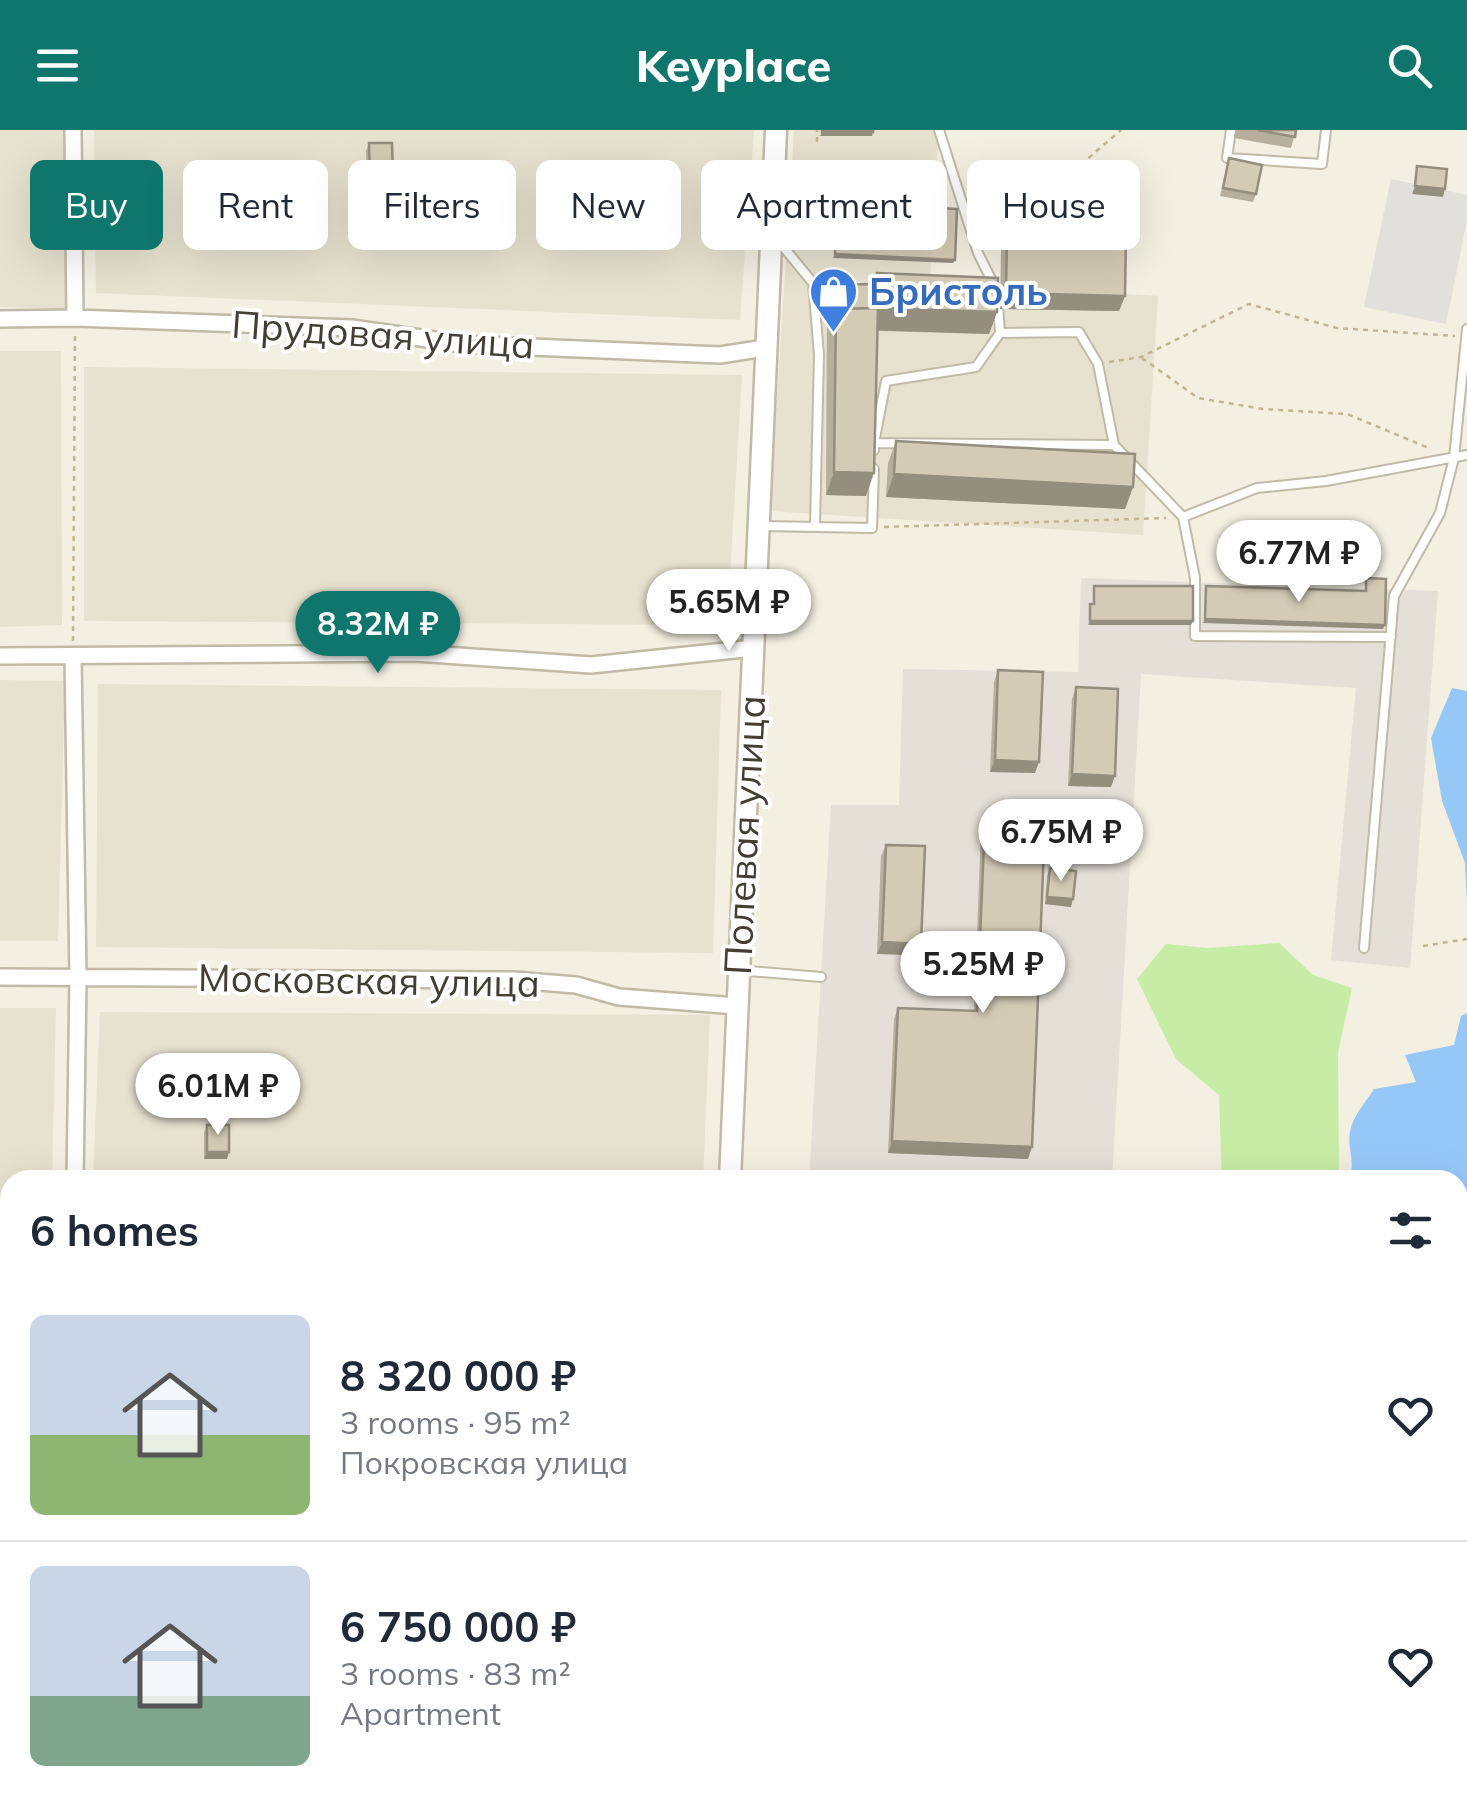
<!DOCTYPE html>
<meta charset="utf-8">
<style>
:root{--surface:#fff;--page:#f6f6f7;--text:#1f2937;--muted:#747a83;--line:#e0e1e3;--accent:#0f766e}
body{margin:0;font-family:Mulish,sans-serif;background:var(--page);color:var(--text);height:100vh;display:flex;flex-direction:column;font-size:38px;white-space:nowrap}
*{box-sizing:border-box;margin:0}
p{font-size:32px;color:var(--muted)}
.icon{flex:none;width:55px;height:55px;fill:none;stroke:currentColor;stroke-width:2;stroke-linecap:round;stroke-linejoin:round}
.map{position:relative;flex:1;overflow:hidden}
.side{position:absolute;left:0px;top:1040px;width:1468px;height:642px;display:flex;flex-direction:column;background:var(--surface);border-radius:30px 30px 0 0;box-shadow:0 10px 40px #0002}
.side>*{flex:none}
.top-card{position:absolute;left:30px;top:30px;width:1408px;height:90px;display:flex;gap:20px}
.price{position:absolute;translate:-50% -85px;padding:0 22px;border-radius:35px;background:#fff;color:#222;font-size:32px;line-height:65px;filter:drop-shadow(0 2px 5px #0008)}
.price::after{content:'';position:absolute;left:50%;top:60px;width:30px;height:22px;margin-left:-15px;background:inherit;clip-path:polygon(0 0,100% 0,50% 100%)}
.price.selected{background:var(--accent);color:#fff}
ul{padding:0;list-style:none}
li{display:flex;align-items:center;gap:30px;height:250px;padding:0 30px}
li+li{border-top:2px solid var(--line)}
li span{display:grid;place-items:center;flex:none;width:280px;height:200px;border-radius:15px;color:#555}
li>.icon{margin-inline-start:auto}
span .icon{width:120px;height:120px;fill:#fffc;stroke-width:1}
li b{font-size:42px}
h2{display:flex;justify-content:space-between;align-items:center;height:120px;padding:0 30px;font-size:42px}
.chip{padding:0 35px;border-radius:15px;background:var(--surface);box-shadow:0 10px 40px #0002;font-size:35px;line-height:90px}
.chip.selected{background:var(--accent);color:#fff}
header{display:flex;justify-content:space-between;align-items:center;height:130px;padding:0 30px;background:var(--accent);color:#fff;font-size:45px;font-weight:800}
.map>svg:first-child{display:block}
.residential{fill:#e7e1cf}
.industrial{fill:#e4dfd7}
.green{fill:#c7eca5}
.parking{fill:#e2e0db}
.water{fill:#96c8f7}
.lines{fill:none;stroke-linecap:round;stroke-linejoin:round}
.service-casing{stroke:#c1baa6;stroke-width:12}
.minor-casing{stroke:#c1baa6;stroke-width:20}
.tertiary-casing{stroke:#c1baa6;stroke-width:25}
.path{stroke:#c2b593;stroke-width:2.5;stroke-dasharray:5 5;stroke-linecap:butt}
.service{stroke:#fff;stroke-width:8}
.minor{stroke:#fff;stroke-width:15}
.tertiary{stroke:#fff;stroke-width:20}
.wall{fill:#b6af9d}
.shaded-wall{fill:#948e7f}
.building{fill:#d4cbb6;stroke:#948e7f;stroke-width:2.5}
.labels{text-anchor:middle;stroke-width:8;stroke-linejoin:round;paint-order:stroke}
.shop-label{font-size:38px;font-weight:bold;fill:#366cbe;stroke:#fff;text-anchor:start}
.street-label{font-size:38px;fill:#443e32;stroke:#fff}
</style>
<header><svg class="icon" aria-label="menu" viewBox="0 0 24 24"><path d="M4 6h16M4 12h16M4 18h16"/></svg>Keyplace<svg class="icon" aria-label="search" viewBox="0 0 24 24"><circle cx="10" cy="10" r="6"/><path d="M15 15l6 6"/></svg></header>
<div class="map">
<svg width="1467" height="1682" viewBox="0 0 1467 1682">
<rect width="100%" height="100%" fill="#f3efe1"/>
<path class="residential" d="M0 0H63L69 179 0 177Z
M94 0H754L740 190 96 163Z
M794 0H939L930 151 1158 166 1143 405 770 381Z
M0 221H61L62 495 0 497Z
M84 237 742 245 727 495 84 491Z
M0 550 65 551 58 811H0Z
M98 554 721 560 713 823 96 817Z
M56 878 52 1050H10V1137H0V878Z
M100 882 710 885 703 1050H93Z
M0 1176H10V1368H0Z
M0 1419H10V1552H0Z"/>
<path class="industrial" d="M1081 448 1438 461 1410 838 1331 830 1356 558 1141 544 1112 1050H809L831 675H899L903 539 1078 542Z"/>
<path class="green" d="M1279 813 1313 845 1352 858 1338 922 1339 1043 1348 1050H1222L1219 965 1176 929 1137 849 1166 814 1209 818Z
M1458 1304C1467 1337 1467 1361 1461 1393L1467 1396V1425L1458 1423Z
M1458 1474 1467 1475V1682H1446L1438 1673 1458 1672Z
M919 1673 1216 1672 1217 1677 1228 1673H1280L1275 1682H916Z"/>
<path class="parking" d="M1391 49 1467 65V91L1446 194 1364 177Z"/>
<path class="water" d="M1452 558 1467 561V773L1465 733 1442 671 1431 608Z
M1467 883V1247L1458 1246V1050H1401L1371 1040 1351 1042C1354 1028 1347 1015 1350 1002 1352 987 1366 972 1374 959L1416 952 1405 925 1454 915 1461 886Z"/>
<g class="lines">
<defs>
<path id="service" d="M939 0 978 123 997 161 1000 203 1079 202 1098 234 1114 315 1183 387 1195 448V506L1391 507
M1231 0 1227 28 1322 34 1326 0
M776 108 813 153 819 225 815 395
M874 313 886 251 976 237 1000 203
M874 320V313L1114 315
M1183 387 1257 358 1326 351 1467 325
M760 396 872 398 874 339
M1364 818 1394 466 1440 383 1454 328 1467 199
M738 840 821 847"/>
<path id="minor" d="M73 0 75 188
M0 189 75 188 352 198 462 214 720 225 765 218
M0 526 415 523 591 535 754 518
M73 527 78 848 75 1050
M0 847 514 850 576 855 619 867 737 876
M0 1153H10
M0 1390H10
M0 1581 10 1580"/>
<path id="tertiary" d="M730 1050C743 700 758 350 776 0
M739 1672 741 1682"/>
</defs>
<use href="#service" class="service-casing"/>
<use href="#minor" class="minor-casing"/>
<use href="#tertiary" class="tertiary-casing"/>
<path class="path" d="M817 12V0
M990 113 1121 0
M1142 228 1198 268 1263 279 1347 284 1429 318
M1109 232 1141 227 1249 174 1337 198 1455 206
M884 397 1166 388
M73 511 75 204
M1423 816 1467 809
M1458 1356 1467 1353"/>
<use href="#service" class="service"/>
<use href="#minor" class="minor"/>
<use href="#tertiary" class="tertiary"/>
</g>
<path class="wall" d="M1236 0H1296L1291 18 1234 8Z
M369 13 390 54H367L366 21Z
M1229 28 1256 64 1253 72 1220 66Z
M1007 102 1125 166 1119 181 1000 179 1001 117Z
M877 143 997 182 989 204 877 201 866 366 826 365 827 166 831 155 873 154Z
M896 311 1133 357 1125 379 886 367 888 333Z
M998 540 1035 643 990 642 994 552Z
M1076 557 1111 657 1068 656 1072 569Z
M985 689 1028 1029 888 1023 894 889 898 878 974 881 981 701Z
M886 715 921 814 916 825 877 824 881 726Z
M1050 738 1071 777 1045 774 1047 746Z
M207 995 227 1029H204V1003Z"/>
<path class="shaded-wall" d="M822 2H873L872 6H820Z
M393 46 390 54H367L370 47Z
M1415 56 1445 59 1443 67 1412 64Z
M835 124 955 130 953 133 833 128Z
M1006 163 1125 166 1119 181 1000 179Z
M878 178 997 182 989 204 870 200Z
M834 342 874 343 866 366 826 365Z
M894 344 1133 357 1125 379 886 367Z
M1205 489 1385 495 1383 499 1203 493Z
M1090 491H1193L1191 495H1088Z
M995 630 1039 632 1035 643 990 642Z
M1072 644 1115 646 1111 657 1068 656Z
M1047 767 1073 769 1071 777 1045 774Z
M882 812 921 814 916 825 877 824Z
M892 1011 1032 1017 1028 1029 888 1023Z
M207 1022H229L227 1029H204Z"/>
<path class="building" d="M822 0H873V2H822Z
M1258 0H1296L1295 7Z
M369 13H392L393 46 370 47Z
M1229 28 1262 35 1256 64 1223 58Z
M1417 36 1447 39 1445 59 1415 56Z
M837 73 957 79 955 130 835 124Z
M1007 102 1126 105 1125 166 1006 163Z
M877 143 998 148 997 182 878 178 874 343 834 342 836 179 878 178Z
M873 154 874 178 836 179 832 190 831 155Z
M896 311 1135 324 1133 357 894 344Z
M1366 448 1386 449 1385 495 1205 489 1206 456 1366 461Z
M1094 456H1193V491H1090V474H1094Z
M733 481H740V496H733Z
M998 540 1043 542 1039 632 995 630Z
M1076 557 1118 559 1115 646 1072 644Z
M985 689 1045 692 1032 1017 892 1011 898 878 977 881Z
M886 715 925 716 921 814 882 812Z
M1050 738 1076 741 1073 769 1047 767Z
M207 995H229V1022H207Z"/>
<defs>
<symbol id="shop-pin" viewBox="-11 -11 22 30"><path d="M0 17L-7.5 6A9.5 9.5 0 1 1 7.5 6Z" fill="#3f7fe0" stroke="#fff"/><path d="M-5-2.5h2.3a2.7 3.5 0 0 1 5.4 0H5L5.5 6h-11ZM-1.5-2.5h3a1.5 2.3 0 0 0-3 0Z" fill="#fff"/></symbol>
</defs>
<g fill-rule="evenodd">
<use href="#shop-pin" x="806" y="134" width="55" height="75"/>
</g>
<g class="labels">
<g class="shop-label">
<text x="869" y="175">Бристоль</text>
</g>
<g class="street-label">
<text transform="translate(383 205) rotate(4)" y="13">Прудовая улица</text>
<text transform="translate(745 705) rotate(-87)" y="13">Полевая улица</text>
<text transform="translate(369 851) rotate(1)" y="13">Московская улица</text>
</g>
</g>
</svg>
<b class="price" style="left:1299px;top:475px">6.77M ₽</b>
<b class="price" style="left:729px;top:524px">5.65M ₽</b>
<b class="price selected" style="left:378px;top:546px">8.32M ₽</b>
<b class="price" style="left:1061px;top:754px">6.75M ₽</b>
<b class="price" style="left:983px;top:886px">5.25M ₽</b>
<b class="price" style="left:218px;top:1008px">6.01M ₽</b>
<div class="top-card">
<a class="chip selected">Buy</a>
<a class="chip">Rent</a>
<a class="chip">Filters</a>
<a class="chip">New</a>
<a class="chip">Apartment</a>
<a class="chip">House</a>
</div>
<section class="side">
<h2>6 homes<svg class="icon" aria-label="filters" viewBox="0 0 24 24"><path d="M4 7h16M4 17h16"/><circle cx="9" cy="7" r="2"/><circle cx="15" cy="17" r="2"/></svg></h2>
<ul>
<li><span style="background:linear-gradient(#c9d6e8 60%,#8fb573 0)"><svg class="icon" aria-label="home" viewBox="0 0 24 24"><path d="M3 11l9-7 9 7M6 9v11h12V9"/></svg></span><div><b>8 320 000 ₽</b><p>3 rooms · 95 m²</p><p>Покровская улица</p></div><svg class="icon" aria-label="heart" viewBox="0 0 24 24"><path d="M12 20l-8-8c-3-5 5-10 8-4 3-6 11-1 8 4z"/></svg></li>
<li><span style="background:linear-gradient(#c9d6e8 65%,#7fa58c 0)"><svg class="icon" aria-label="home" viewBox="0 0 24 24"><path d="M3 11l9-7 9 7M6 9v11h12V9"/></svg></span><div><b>6 750 000 ₽</b><p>3 rooms · 83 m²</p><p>Apartment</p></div><svg class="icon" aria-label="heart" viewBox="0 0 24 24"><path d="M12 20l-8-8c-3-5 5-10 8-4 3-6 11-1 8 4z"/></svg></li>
</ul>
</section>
</div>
